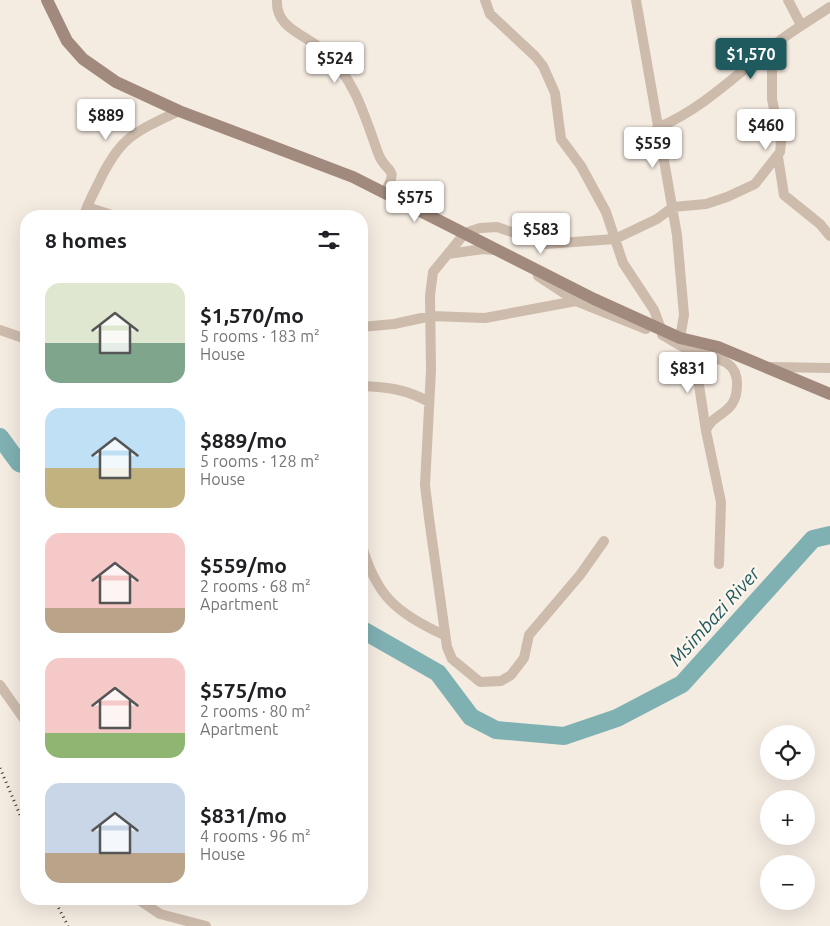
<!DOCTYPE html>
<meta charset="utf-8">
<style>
:root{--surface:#fff;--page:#f2f2f2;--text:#202124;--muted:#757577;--accent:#1f5a5e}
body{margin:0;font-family:Ubuntu,sans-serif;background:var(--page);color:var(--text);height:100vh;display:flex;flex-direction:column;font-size:19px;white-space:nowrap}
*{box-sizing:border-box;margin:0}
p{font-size:16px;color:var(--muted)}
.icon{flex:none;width:28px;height:28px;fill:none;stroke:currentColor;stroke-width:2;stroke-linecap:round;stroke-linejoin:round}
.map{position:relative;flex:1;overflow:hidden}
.panel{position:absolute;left:20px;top:210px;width:348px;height:695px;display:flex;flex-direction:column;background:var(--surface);border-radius:20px;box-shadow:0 5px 20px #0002}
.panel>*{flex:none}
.fabs{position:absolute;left:760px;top:725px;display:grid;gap:10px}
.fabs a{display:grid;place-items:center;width:55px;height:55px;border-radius:50%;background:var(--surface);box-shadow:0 5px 20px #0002;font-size:25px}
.price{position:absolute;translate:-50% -42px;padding:0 11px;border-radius:5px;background:#fff;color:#222;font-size:16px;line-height:32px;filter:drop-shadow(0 1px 2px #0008)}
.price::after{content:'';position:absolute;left:50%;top:30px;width:15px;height:11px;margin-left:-8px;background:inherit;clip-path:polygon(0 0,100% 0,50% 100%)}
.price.current{background:var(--accent);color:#fff}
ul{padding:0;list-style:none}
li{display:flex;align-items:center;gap:15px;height:125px;padding:0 25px}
li span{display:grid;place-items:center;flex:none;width:140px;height:100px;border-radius:15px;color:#555}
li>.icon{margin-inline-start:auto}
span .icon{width:60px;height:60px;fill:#fffc;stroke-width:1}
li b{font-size:21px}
h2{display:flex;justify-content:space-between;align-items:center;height:60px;padding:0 25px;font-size:21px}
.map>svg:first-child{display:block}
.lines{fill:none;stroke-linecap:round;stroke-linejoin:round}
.river{stroke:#7fb0b2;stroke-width:18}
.street{stroke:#cdbbac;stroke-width:10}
.secondary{stroke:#a18a7d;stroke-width:12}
.rail{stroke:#3b302b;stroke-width:3;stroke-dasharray:1 4;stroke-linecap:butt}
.labels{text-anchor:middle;stroke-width:5;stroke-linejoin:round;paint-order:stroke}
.water-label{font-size:19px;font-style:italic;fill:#1f5a5e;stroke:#fbf5ee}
</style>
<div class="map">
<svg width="830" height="926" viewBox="0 0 830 926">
<rect width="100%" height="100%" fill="#f4ebe1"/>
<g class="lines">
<path class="river" d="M0 437 19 463 26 465
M361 629 438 673 471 717 496 730 564 736 617 718 682 684 813 539 830 535"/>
<path class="street" d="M277 0C275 30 309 35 326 53 355 80 365 117 378 153 386 175 400 165 385 192
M485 0 490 14 535 56 543 66 555 93 561 139 581 166 606 212 623 263 654 310 661 329
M636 0 677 235 684 315 680 338
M788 0 801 25
M657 128C701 110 736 75 773 46 791 31 811 20 830 7
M778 157 784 195 820 224 830 236
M87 207 115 216
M84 216C87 205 93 194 98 184 120 137 133 133 179 111
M448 254 483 249 494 250
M538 276 576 301 646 329
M361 327 394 324 431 316 485 318 576 301
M0 330 26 339
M662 335C671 340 680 346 689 350 709 359 738 356 737 385 737 392 736 398 732 404 725 415 710 417 706 431L721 502 719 564
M691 351 697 372 706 431
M770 367 830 368
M361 386C387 387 406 389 429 402
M604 541 580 575 529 635 524 658 511 675 501 681 480 682 452 659 447 647 429 518 425 485 431 370 430 296 433 272 465 233 480 228 497 227 546 244 615 239 657 219 673 207 706 204 727 197 755 184 780 152 781 143 772 99V46
M361 542C375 595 396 613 444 635
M0 685 26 722
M138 899 160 914 206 926"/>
<path class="secondary" d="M47 0 67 41 83 59 116 82 179 111 353 177 594 299 680 338 718 347 830 394"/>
<path class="rail" d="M0 768 26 829
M54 899 68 926"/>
</g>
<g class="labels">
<g class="water-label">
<text transform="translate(714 616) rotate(-48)" y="7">Msimbazi River</text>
</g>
</g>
</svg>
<div class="fabs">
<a><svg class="icon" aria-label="locate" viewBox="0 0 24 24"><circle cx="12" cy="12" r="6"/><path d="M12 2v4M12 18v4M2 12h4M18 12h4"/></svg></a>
<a>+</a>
<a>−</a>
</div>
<b class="price current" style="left:751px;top:80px">$1,570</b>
<b class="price" style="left:335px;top:84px">$524</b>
<b class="price" style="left:106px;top:141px">$889</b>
<b class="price" style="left:766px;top:151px">$460</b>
<b class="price" style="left:653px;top:169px">$559</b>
<b class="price" style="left:415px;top:223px">$575</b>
<b class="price" style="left:541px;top:255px">$583</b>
<b class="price" style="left:688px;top:394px">$831</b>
<section class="panel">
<h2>8 homes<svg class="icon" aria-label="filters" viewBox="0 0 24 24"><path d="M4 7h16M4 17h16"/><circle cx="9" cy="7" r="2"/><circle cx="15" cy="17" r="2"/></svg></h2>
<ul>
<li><span style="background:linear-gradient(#dfe7d0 60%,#7fa58c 0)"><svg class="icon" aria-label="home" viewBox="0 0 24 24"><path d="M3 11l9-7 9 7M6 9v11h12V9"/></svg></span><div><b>$1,570/mo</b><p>5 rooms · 183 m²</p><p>House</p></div></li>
<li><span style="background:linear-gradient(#bfe0f5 60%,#c2b280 0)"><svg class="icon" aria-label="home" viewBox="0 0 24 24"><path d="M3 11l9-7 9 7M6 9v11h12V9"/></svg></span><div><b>$889/mo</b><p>5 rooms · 128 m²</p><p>House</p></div></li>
<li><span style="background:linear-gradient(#f6c9c9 75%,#b9a48a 0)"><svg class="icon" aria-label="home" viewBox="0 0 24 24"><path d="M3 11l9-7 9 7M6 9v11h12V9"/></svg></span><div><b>$559/mo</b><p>2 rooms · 68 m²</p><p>Apartment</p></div></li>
<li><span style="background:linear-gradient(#f6c9c9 75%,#8fb573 0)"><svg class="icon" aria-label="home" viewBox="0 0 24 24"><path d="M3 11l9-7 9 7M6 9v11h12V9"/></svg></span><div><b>$575/mo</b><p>2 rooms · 80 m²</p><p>Apartment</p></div></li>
<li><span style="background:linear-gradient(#c9d6e8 70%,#b9a48a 0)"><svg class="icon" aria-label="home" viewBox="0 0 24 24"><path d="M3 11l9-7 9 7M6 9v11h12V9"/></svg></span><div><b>$831/mo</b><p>4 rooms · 96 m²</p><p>House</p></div></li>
</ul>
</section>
</div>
